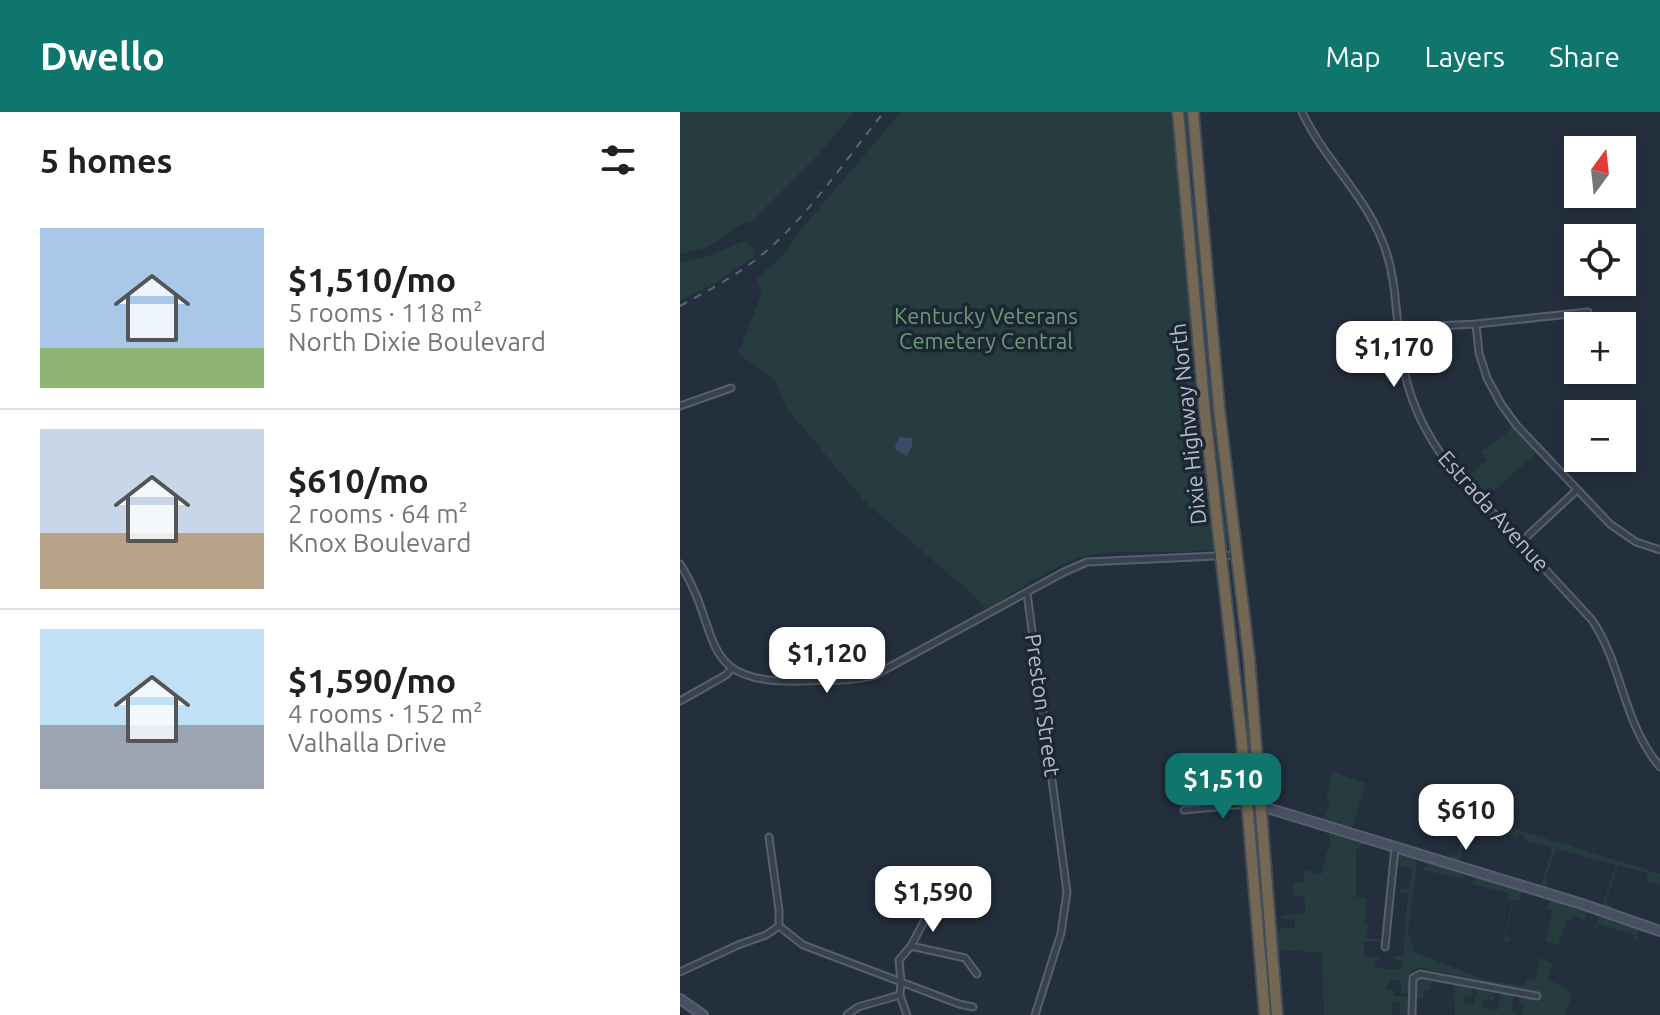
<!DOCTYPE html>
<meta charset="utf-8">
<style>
:root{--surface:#fff;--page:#f6f6f6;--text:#202124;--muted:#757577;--line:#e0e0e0;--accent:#0f766e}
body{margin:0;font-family:Ubuntu,sans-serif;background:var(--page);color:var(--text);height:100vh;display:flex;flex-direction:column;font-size:30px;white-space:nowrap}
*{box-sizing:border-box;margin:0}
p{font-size:26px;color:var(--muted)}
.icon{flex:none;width:44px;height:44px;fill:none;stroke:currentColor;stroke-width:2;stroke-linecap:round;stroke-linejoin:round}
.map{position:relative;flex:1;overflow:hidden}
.side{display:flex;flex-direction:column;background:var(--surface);width:680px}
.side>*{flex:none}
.needle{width:52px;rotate:15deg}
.fabs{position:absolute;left:884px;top:24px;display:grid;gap:16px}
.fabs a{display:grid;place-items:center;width:72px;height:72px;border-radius:0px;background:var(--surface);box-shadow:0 4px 12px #0003;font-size:40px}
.price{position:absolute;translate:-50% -68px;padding:0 18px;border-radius:16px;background:#fff;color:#222;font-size:26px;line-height:52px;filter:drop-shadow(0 2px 4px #0008)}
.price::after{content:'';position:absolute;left:50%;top:48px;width:24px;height:18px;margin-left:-12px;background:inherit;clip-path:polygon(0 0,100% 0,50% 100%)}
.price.selected{background:var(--accent);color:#fff}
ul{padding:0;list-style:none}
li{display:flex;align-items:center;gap:24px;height:200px;padding:0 40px}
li+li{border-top:2px solid var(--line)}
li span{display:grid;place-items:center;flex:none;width:224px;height:160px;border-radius:0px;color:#555}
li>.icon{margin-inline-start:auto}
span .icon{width:96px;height:96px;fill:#fffc;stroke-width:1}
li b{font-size:34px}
h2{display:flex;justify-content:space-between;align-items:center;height:96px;padding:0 40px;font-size:34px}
header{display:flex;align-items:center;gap:48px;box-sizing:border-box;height:112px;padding:0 40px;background:var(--accent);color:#fff}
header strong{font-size:38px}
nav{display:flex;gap:44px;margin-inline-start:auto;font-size:28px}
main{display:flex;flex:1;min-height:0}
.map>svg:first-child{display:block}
.green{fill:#263c3f}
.water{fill:#394c67}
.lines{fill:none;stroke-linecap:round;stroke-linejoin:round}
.street-casing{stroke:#565f6c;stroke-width:9}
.secondary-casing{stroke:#565f6c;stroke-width:12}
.highway-casing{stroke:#434c59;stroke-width:14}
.street{stroke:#38414e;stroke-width:5}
.secondary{stroke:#465061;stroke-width:8}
.highway{stroke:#746855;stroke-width:10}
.rail{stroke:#5a6575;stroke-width:2;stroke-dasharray:8 8;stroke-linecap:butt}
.labels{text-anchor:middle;stroke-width:7;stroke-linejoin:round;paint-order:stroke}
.park-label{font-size:22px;fill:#6b9a76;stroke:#1d2633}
.street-label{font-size:22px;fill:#b4bcc9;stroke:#1d2633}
</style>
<header>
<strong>Dwello</strong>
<nav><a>Map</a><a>Layers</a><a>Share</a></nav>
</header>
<main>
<section class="side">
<h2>5 homes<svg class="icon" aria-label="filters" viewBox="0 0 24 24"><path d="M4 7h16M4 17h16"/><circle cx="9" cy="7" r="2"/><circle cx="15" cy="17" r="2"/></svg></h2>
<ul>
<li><span style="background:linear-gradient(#a9c7e8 75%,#8fb573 0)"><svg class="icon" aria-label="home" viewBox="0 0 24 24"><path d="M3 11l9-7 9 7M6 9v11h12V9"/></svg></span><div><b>$1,510/mo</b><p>5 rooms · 118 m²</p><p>North Dixie Boulevard</p></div></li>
<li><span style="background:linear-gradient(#c9d6e8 65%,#b9a48a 0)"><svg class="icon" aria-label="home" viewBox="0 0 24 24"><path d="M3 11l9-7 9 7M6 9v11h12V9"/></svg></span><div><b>$610/mo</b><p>2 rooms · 64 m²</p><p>Knox Boulevard</p></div></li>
<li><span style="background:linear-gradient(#bfe0f5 60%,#9aa5b1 0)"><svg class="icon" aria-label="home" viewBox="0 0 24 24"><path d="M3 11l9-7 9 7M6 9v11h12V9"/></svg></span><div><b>$1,590/mo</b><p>4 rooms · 152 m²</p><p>Valhalla Drive</p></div></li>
</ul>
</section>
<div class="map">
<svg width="980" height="903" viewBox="0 0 980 903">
<rect width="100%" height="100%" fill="#242f3e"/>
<path class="green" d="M0 0H174L139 42 70 111C50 113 52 121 37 130 26 136 13 139 0 142Z
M221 0H492L535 437C496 443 456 437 417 442 382 445 337 480 306 497L291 481 185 390 105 294 95 267 58 242 82 181 77 167 106 140 123 115Z
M502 0H510L514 55 509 63Z
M509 84H513L515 88 551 433 548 435 545 433 532 336Z
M64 129 73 137 74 145 37 170 0 189V151L29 144Z
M832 315 856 341 805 387 785 367 807 348 801 339 823 324Z
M652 660 685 671 672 717 644 707 650 690 646 688Z
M748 690 980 762V773L968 770 967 761 938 753 925 791 932 794 930 797 923 793 936 753 876 737 865 767 867 774 864 777 861 775 872 736 845 729 844 723 839 722 837 724 815 718 813 723 802 720 803 715 791 712 779 746 784 751 772 749V743H777L785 714 744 701Z
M652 720 683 731 676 738V785L687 786 685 811 689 812 686 826 701 828 699 830 684 829V844L689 846 699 845V848H696L695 856 722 858V849L713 847 714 844H723L728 782 720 780V777H730L732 756 716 753 717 744 720 742 734 746 737 750 728 821 734 840 805 868 845 874 847 867 855 868 860 846 873 851 868 868 889 877 891 885 885 903H842L844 892 839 891 840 883 858 886 860 882 739 855 730 862V881H721V868H710V872L707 873V878H713L714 884H730L727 902H720L719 890H712V903H644L642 841 602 838 600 845H596L594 823 603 816H615V808L603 806V804L626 801 624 784 616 785 612 779 615 771 624 770 623 758 642 762 647 739 651 736 649 724Z
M748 750 783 761 784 767 743 758Z
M796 765 843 781 839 788H833L826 824 830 825 828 830 824 829 832 787 828 786V781L791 772Z
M870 788 908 800 903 812V807L894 804 892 809 887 808 878 833 866 830 872 799 867 796Z
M922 804 958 816V827L954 828 955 823 919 812 916 816 919 805Z
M738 864 752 866 750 879 744 878 743 886H736L735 866Z
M774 870 792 874V884L785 883 784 891 793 892 799 875 815 878 814 888 803 887 802 895 818 898 821 879 835 882 831 899 839 903H775Z"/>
<path class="water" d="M220 325 232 326V334L227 344 216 338 215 333Z"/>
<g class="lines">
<defs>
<path id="street" d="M622 0C644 47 685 83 703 131 718 169 715 207 722 247 728 285 745 322 769 353L912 508C943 554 942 609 980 655
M796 212 799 241 807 266 821 292 837 314 930 412 956 430 980 438
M719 216 796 212 908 200
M0 294 51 276
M841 430 897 378
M0 452C44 520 13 573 122 569 146 568 172 570 195 563L384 460 407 450 557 443
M347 481 387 780 381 821 355 903
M0 589 46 563 52 556
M504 698 567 692
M99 814 123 833 221 870 220 883 227 903
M231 834 250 798
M705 835 715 736
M0 860 58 833 86 823 99 814V798L89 725
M293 895 279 892 221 870 219 848 231 834 285 846 297 862
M167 903 178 895 220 883
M732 903 733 866 740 862 857 884"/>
<path id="secondary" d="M581 694 902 792 980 819
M0 887 23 903"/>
<path id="highway" d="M498 0 525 302 562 630 585 903
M513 0 539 296 569 545 597 903"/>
</defs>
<use href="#street" class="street-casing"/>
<use href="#secondary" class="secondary-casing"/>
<use href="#highway" class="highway-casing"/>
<use href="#street" class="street"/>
<use href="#secondary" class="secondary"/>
<use href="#highway" class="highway"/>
<path class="rail" d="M0 194C29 178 58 163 84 141 130 102 166 47 204 0"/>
</g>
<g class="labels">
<g class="park-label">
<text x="306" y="212">Kentucky Veterans<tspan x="306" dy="25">Cemetery Central</tspan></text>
</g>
<g class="street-label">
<text transform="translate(508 312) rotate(-96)" y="8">Dixie Highway North</text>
<text transform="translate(814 399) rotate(48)" y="8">Estrada Avenue</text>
<text transform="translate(363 593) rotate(82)" y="8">Preston Street</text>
</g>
</g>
</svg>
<div class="fabs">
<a><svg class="needle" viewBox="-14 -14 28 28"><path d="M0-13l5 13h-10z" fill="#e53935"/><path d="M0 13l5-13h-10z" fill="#757577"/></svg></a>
<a><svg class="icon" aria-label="locate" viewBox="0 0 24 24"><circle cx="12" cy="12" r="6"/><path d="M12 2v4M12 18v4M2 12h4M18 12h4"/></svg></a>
<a>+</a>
<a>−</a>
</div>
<b class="price" style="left:714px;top:277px">$1,170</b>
<b class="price" style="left:147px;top:583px">$1,120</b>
<b class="price selected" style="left:543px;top:709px">$1,510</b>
<b class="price" style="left:786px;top:740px">$610</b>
<b class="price" style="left:253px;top:822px">$1,590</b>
</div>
</main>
